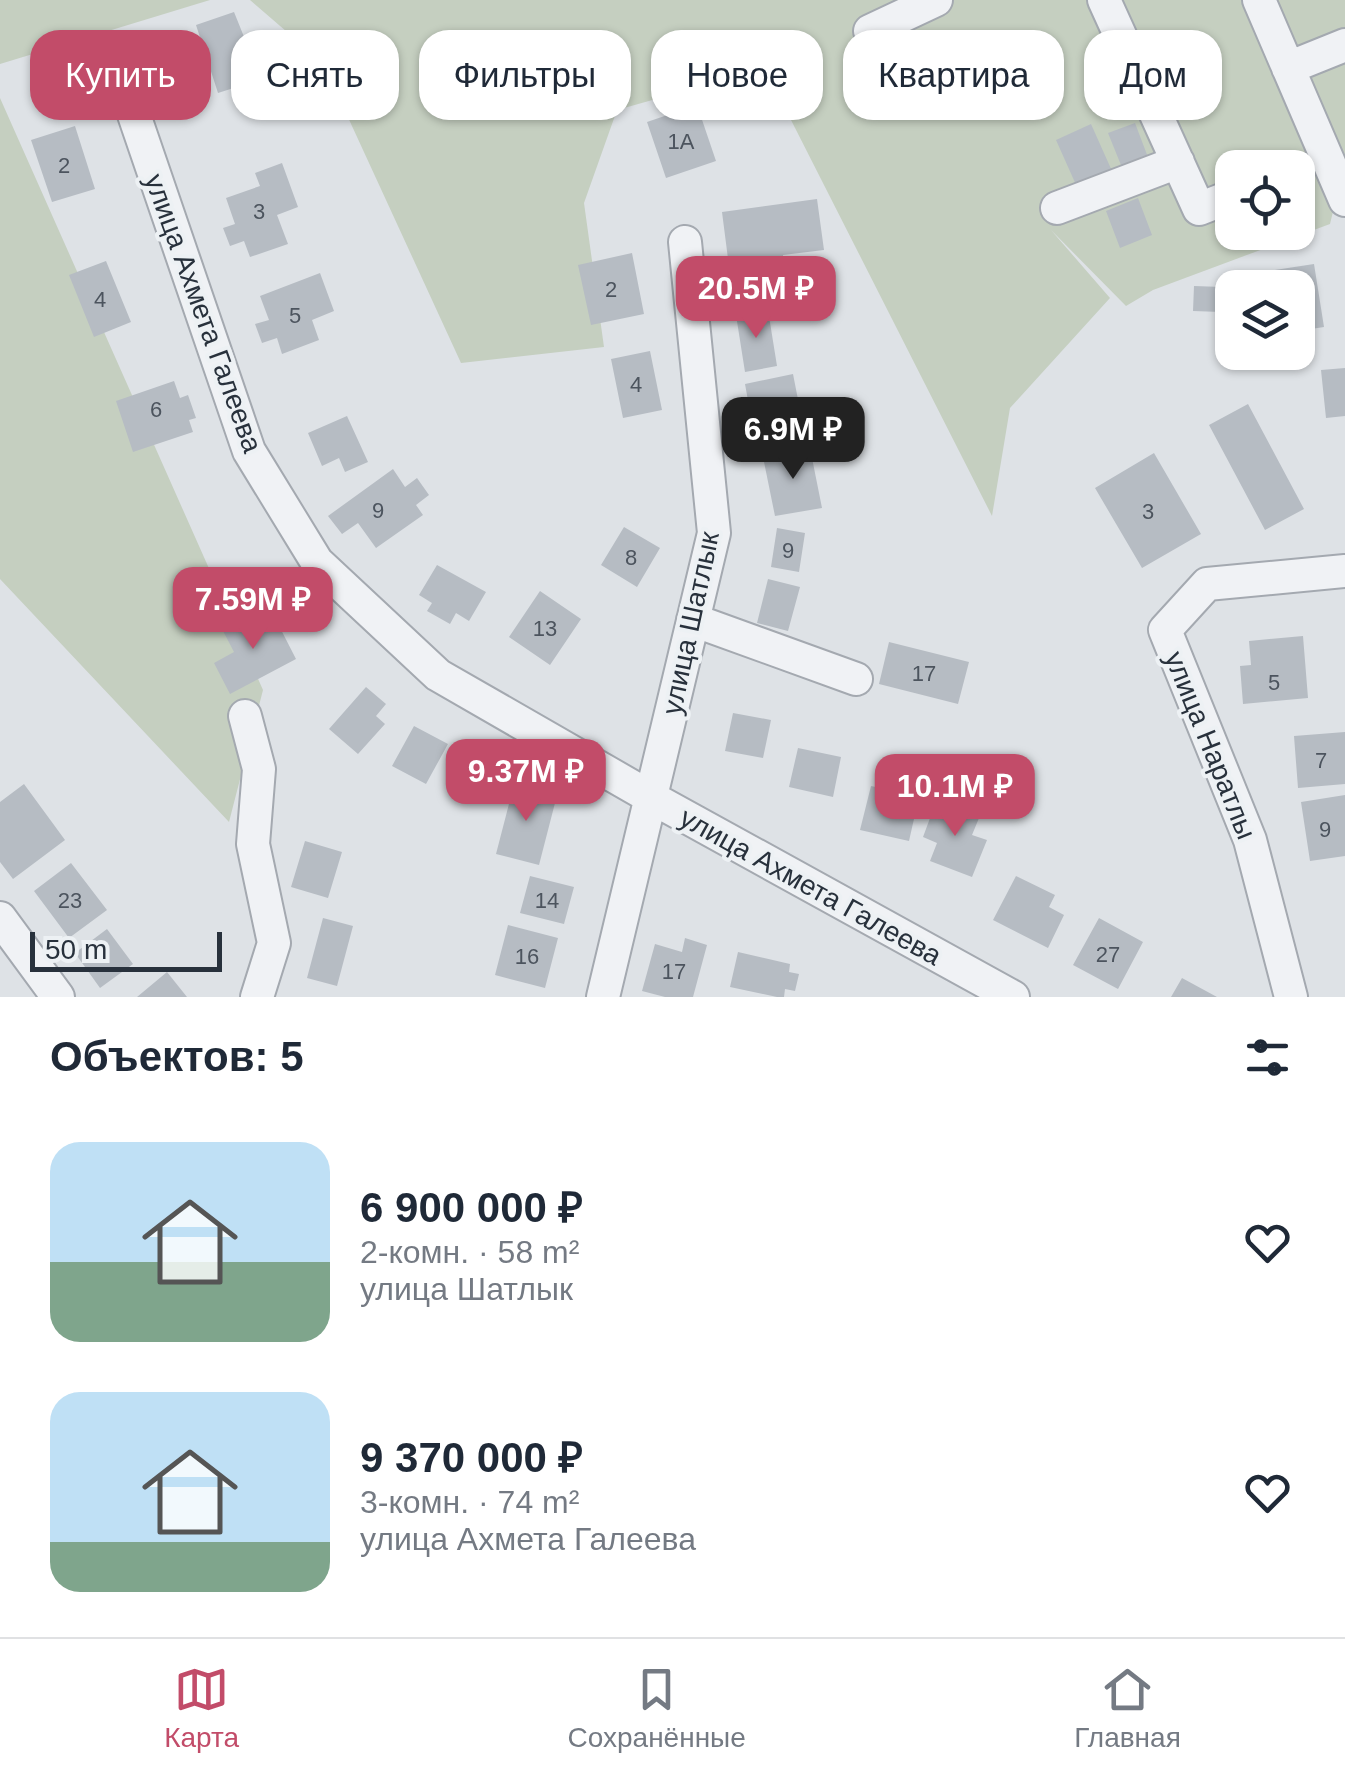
<!DOCTYPE html>
<html lang="ru">
<meta charset="utf-8">
<style>
:root{--surface:#fff;--page:#f2f2f3;--text:#1f2937;--muted:#747a83;--line:#e0e1e3;--accent:#c24c69}
body{margin:0;font-family:Arial,sans-serif;background:var(--page);color:var(--text);height:100vh;display:flex;flex-direction:column;font-size:38px;white-space:nowrap}
*{box-sizing:border-box;margin:0}
p{font-size:32px;color:var(--muted)}
.icon{flex:none;width:55px;height:55px;fill:none;stroke:currentColor;stroke-width:2;stroke-linecap:round;stroke-linejoin:round}
.map{position:relative;height:997px;overflow:hidden}
.panel{display:flex;flex-direction:column;background:var(--surface);flex:1}
.panel>*{flex:none}
.guide{position:absolute;left:30px;top:30px;width:1285px;height:90px;display:flex;gap:20px}
.tools{position:absolute;left:1215px;top:150px;display:grid;gap:20px}
.tools a{display:grid;place-items:center;width:100px;height:100px;border-radius:20px;background:var(--surface);box-shadow:0 2px 8px #0004;font-size:50px}
.scale{position:absolute;left:30px;bottom:25px;width:192px;box-sizing:border-box;padding-left:10px;border:5px solid #28313c;border-top:0;font-size:28px;line-height:35px;white-space:nowrap;color:#28313c;-webkit-text-stroke:8px #edf1f4;paint-order:stroke}
.price{position:absolute;translate:-50% -85px;padding:0 22px;border-radius:20px;background:var(--accent);color:#fff;font-size:32px;line-height:65px;filter:drop-shadow(0 2px 5px #0008)}
.price::after{content:'';position:absolute;left:50%;top:60px;width:30px;height:22px;margin-left:-15px;background:inherit;clip-path:polygon(0 0,100% 0,50% 100%)}
.price.on{background:#222;color:#fff}
ul{padding:0;list-style:none}
li{display:flex;align-items:center;gap:30px;height:250px;padding:0 50px}
li span{display:grid;place-items:center;flex:none;width:280px;height:200px;border-radius:30px;color:#555}
li>.icon{margin-inline-start:auto}
span .icon{width:120px;height:120px;fill:#fffc;stroke-width:1}
li b{font-size:42px}
h2{display:flex;justify-content:space-between;align-items:center;height:120px;padding:0 50px;font-size:42px}
.tag{padding:0 35px;border-radius:30px;background:var(--surface);box-shadow:0 2px 8px #0004;font-size:35px;line-height:90px}
.tag.on{background:var(--accent);color:#fff}
.tab-bar{display:flex;justify-content:space-around;align-items:center;height:140px;border-top:2px solid var(--line);background:var(--surface);font-size:28px;color:var(--muted)}
.tab-bar a{display:grid;justify-items:center;gap:5px}
.tab-bar .on{color:var(--accent)}
.map>svg:first-child{display:block}
.green{fill:#c5cfc0;fill-rule:evenodd}
.building{fill:#b6bcc3}
.lines{fill:none;stroke-linecap:round;stroke-linejoin:round}
.minor-casing{stroke:#a4a9b0;stroke-width:36}
.minor{stroke:#f0f2f5;stroke-width:32}
.labels{text-anchor:middle;stroke-width:8;stroke-linejoin:round;paint-order:stroke}
.number-label{font-size:22px;fill:#4c545e}
.street-label{font-size:28px;fill:#28313c;stroke:#edf1f4}
</style>
<div class="map">
<svg width="1345" height="997" viewBox="0 0 1345 997">
<rect width="100%" height="100%" fill="#dee2e6"/>
<path class="green" d="M0 0H210L0 64Z
M250 0H1345V162L1330 224 1153 290 1126 306 1051 230 1110 298 1010 408 992 516 791 120 716 82 617 110 584 203 604 347 461 363 323 63ZM1232 168H1298V232H1232Z
M0 98 263 690 229 822 0 579Z"/>
<path class="building" d="M234 12 261 79 218 93 196 25Z
M697 105 716 161 666 178 647 122Z
M1135 123 1149 160 1123 170 1108 133Z
M1091 124 1112 171 1077 187 1056 140Z
M75 126 95 189 52 202 31 140Z
M282 163 298 207 277 215 288 244 250 257 244 241 230 246 223 228 235 224 226 198 260 186 255 173Z
M1138 198 1152 235 1120 248 1106 211Z
M817 199 824 250 783 255 786 283 732 290 722 212Z
M632 253 644 314 591 325 578 265Z
M106 261 131 322 94 337 69 275Z
M1314 264 1324 327 1298 331V288H1263L1261 272Z
M320 273 334 311 312 320 319 340 282 354 277 338 262 343 255 324 269 320 260 296Z
M1194 286 1222 287 1221 312 1193 311Z
M768 310 777 366 745 372 736 315Z
M650 351 662 410 623 418 611 359Z
M1345 368V416L1326 418 1321 370Z
M793 374 804 430 755 439 745 384Z
M174 381 180 398 188 395 196 418 189 420 193 432 133 452 116 401Z
M1248 404 1304 509 1265 530 1209 425Z
M347 416 368 462 345 472 339 458 322 466 308 433Z
M810 448 822 508 775 516 763 457Z
M1154 453 1201 534 1142 568 1095 488Z
M393 469 405 487 417 478 429 495 416 505 423 515 376 548 358 523 342 534 328 516Z
M624 527 660 548 637 587 601 565Z
M777 528 805 533 799 572 771 567Z
M437 565 486 592 469 621 456 613 450 624 427 611 432 603 419 595Z
M768 579 800 587 788 631 757 623Z
M540 591 581 619 550 665 509 637Z
M256 611 263 625 275 618 296 659 230 694 214 663 234 652 222 629Z
M1303 636 1308 698 1243 704 1240 666 1251 665 1249 641Z
M889 642 969 662 958 704 879 684Z
M366 687 386 704 376 716 385 724 358 754 329 729Z
M733 713 771 720 763 758 725 751Z
M414 726 448 744 426 784 392 766Z
M1345 732V784L1298 788 1294 736Z
M798 748 841 757 833 797 789 787Z
M516 777 540 783 536 798 555 803 539 865 496 854Z
M24 784 65 840 13 879 0 862V802Z
M871 786 908 794 905 807 916 810 909 841 860 830Z
M1345 795V856L1310 861 1301 802Z
M936 802 979 818 972 835 987 840 972 877 930 861 937 843 923 837Z
M305 841 342 852 328 898 291 887Z
M71 863 107 910 69 938 34 891Z
M530 876 574 887 564 924 520 913Z
M1016 876 1055 895 1049 907 1064 915 1048 948 993 920Z
M323 918 353 926 337 986 307 978Z
M1099 918 1143 942 1118 989 1073 965Z
M508 925 558 938 545 988 495 975Z
M107 929 133 964 100 988 75 953Z
M685 938 707 945 693 997H665L642 991 655 944 682 952Z
M738 952 790 964 789 972 799 974 795 991 785 989 784 997H777L730 987Z
M167 972 187 997H137Z
M1182 978 1217 997H1171Z"/>
<g class="lines">
<defs>
<path id="minor" d="M1104 0 1199 209 1232 196
M1259 0 1345 200
M870 31 936 0
M118 68 249 451 317 562 438 675 652 798 1013 997
M1288 68 1345 45
M1057 208 1178 162
M693 620 856 679
M245 716 259 769 253 844 274 943 257 997
M0 918 58 997
M603 997 714 533 685 242
M1291 997 1250 840 1165 630 1207 584 1345 571"/>
</defs>
<use href="#minor" class="minor-casing"/>
<use href="#minor" class="minor"/>
</g>
<g class="labels">
<g class="number-label">
<text x="681" y="149">1А</text>
<text x="64" y="173">2</text>
<text x="259" y="219">3</text>
<text x="611" y="297">2</text>
<text x="100" y="307">4</text>
<text x="295" y="323">5</text>
<text x="636" y="392">4</text>
<text x="156" y="417">6</text>
<text x="378" y="518">9</text>
<text x="1148" y="519">3</text>
<text x="788" y="558">9</text>
<text x="631" y="565">8</text>
<text x="545" y="636">13</text>
<text x="924" y="681">17</text>
<text x="1274" y="690">5</text>
<text x="1321" y="768">7</text>
<text x="1325" y="837">9</text>
<text x="70" y="908">23</text>
<text x="547" y="908">14</text>
<text x="1108" y="962">27</text>
<text x="527" y="964">16</text>
<text x="674" y="979">17</text>
</g>
<g class="street-label">
<text transform="translate(204 313) rotate(70)" y="10">улица Ахмета Галеева</text>
<text transform="translate(690 623) rotate(-78)" y="10">улица Шатлык</text>
<text transform="translate(1211 745) rotate(68)" y="10">улица Наратлы</text>
<text transform="translate(811 886) rotate(29)" y="10">улица Ахмета Галеева</text>
</g>
</g>
</svg>
<div class="tools">
<a><svg class="icon" aria-label="locate" viewBox="0 0 24 24"><circle cx="12" cy="12" r="6"/><path d="M12 2v4M12 18v4M2 12h4M18 12h4"/></svg></a>
<a><svg class="icon" aria-label="layers" viewBox="0 0 24 24"><path d="M12 4l9 5-9 5-9-5zM3 14l9 5 9-5"/></svg></a>
</div>
<div class="scale">50 m</div>
<b class="price" style="left:756px;top:341px">20.5M ₽</b>
<b class="price on" style="left:793px;top:482px">6.9M ₽</b>
<b class="price" style="left:253px;top:652px">7.59M ₽</b>
<b class="price" style="left:526px;top:824px">9.37M ₽</b>
<b class="price" style="left:955px;top:839px">10.1M ₽</b>
<div class="guide">
<a class="tag on">Купить</a>
<a class="tag">Снять</a>
<a class="tag">Фильтры</a>
<a class="tag">Новое</a>
<a class="tag">Квартира</a>
<a class="tag">Дом</a>
</div>
</div>
<section class="panel">
<h2>Объектов: 5<svg class="icon" aria-label="filters" viewBox="0 0 24 24"><path d="M4 7h16M4 17h16"/><circle cx="9" cy="7" r="2"/><circle cx="15" cy="17" r="2"/></svg></h2>
<ul>
<li><span style="background:linear-gradient(#bfe0f5 60%,#7fa58c 0)"><svg class="icon" aria-label="home" viewBox="0 0 24 24"><path d="M3 11l9-7 9 7M6 9v11h12V9"/></svg></span><div><b>6 900 000 ₽</b><p>2-комн. · 58 m²</p><p>улица Шатлык</p></div><svg class="icon" aria-label="heart" viewBox="0 0 24 24"><path d="M12 20l-8-8c-3-5 5-10 8-4 3-6 11-1 8 4z"/></svg></li>
<li><span style="background:linear-gradient(#bfe0f5 75%,#7fa58c 0)"><svg class="icon" aria-label="home" viewBox="0 0 24 24"><path d="M3 11l9-7 9 7M6 9v11h12V9"/></svg></span><div><b>9 370 000 ₽</b><p>3-комн. · 74 m²</p><p>улица Ахмета Галеева</p></div><svg class="icon" aria-label="heart" viewBox="0 0 24 24"><path d="M12 20l-8-8c-3-5 5-10 8-4 3-6 11-1 8 4z"/></svg></li>
</ul>
</section>
<nav class="tab-bar">
<a class="on"><svg class="icon" aria-label="map" viewBox="0 0 24 24"><path d="M3 6l6-2 6 2 6-2v14l-6 2-6-2-6 2zM9 4v14M15 6v14"/></svg>Карта</a>
<a><svg class="icon" aria-label="saved" viewBox="0 0 24 24"><path d="M7 4h10v16l-5-4-5 4z"/></svg>Сохранённые</a>
<a><svg class="icon" aria-label="home" viewBox="0 0 24 24"><path d="M3 11l9-7 9 7M6 9v11h12V9"/></svg>Главная</a>
</nav>
